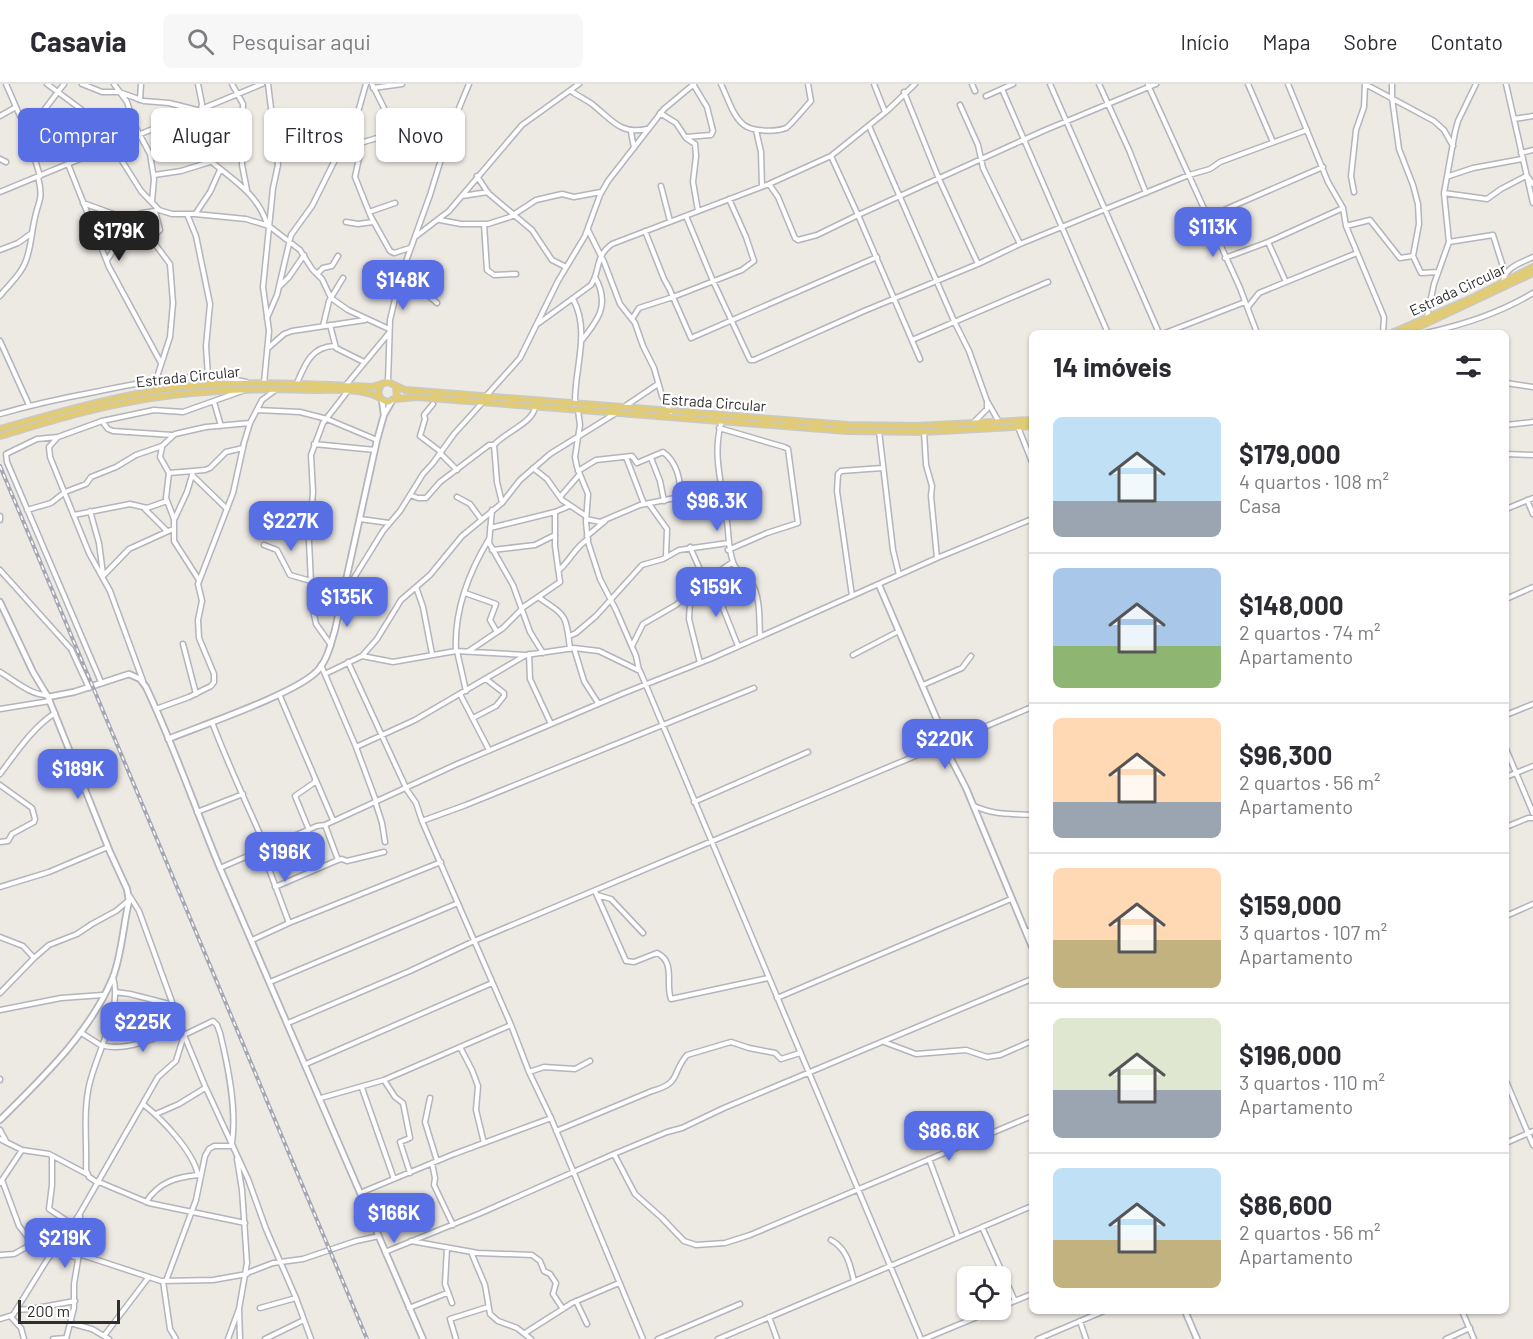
<!DOCTYPE html>
<html lang="pt">
<meta charset="utf-8">
<style>
:root{--surface:#fff;--page:#f7f7f7;--text:#2b2b33;--muted:#7c7c81;--line:#e1e1e2;--accent:#586ee4}
body{margin:0;font-family:Barlow,sans-serif;background:var(--page);color:var(--text);height:100vh;display:flex;flex-direction:column;font-size:22px;white-space:nowrap}
*{box-sizing:border-box;margin:0}
p{font-size:20px;color:var(--muted)}
.icon{flex:none;width:33px;height:33px;fill:none;stroke:currentColor;stroke-width:2;stroke-linecap:round;stroke-linejoin:round}
.map{position:relative;flex:1;overflow:hidden}
.details{position:absolute;left:1029px;top:246px;width:480px;height:984px;display:flex;flex-direction:column;background:var(--surface);border-radius:9px;box-shadow:0 2px 4px #0004}
.details>*{flex:none}
.guide{position:absolute;left:18px;top:24px;width:570px;height:54px;display:flex;gap:12px}
.buttons{position:absolute;left:957px;top:1182px;display:grid;gap:12px}
.buttons a{display:grid;place-items:center;width:54px;height:54px;border-radius:9px;background:var(--surface);box-shadow:0 2px 4px #0004;font-size:30px}
.scale{position:absolute;left:18px;bottom:15px;width:102px;box-sizing:border-box;padding-left:6px;border:3px solid #2e2e2e;border-top:0;font-size:16px;line-height:21px;white-space:nowrap;color:#2e2e2e;-webkit-text-stroke:4px #fff;paint-order:stroke}
.price{position:absolute;translate:-50% -51px;padding:0 14px;border-radius:12px;background:var(--accent);color:#fff;font-size:20px;line-height:39px;filter:drop-shadow(0 2px 3px #0008)}
.price::after{content:'';position:absolute;left:50%;top:36px;width:18px;height:14px;margin-left:-9px;background:inherit;clip-path:polygon(0 0,100% 0,50% 100%)}
.price.selected{background:#222;color:#fff}
ul{padding:0;list-style:none}
li{display:flex;align-items:center;gap:18px;height:150px;padding:0 24px}
li+li{border-top:2px solid var(--line)}
li span{display:grid;place-items:center;flex:none;width:168px;height:120px;border-radius:9px;color:#555}
li>.icon{margin-inline-start:auto}
span .icon{width:72px;height:72px;fill:#fffc;stroke-width:1}
li b{font-size:26px}
h2{display:flex;justify-content:space-between;align-items:center;height:72px;padding:0 24px;font-size:26px}
.tag{padding:0 21px;border-radius:9px;background:var(--surface);box-shadow:0 2px 4px #0004;font-size:21px;line-height:54px}
.tag.selected{background:var(--accent);color:#fff}
header{display:flex;align-items:center;gap:36px;box-sizing:border-box;height:84px;padding:0 30px;background:var(--surface);border-bottom:2px solid var(--line)}
header strong{font-size:28px}
nav{display:flex;gap:33px;margin-inline-start:auto;font-size:21px}
.search{width:420px;height:54px;background:var(--page);display:flex;align-items:center;gap:15px;box-sizing:border-box;padding:0 21px;border-radius:9px;color:var(--muted);font-size:22px}
.map>svg:first-child{display:block}
.lines{fill:none;stroke-linecap:round;stroke-linejoin:round}
.minor-casing{stroke:#b3b4bc;stroke-width:7}
.tertiary-casing{stroke:#b3b4bc;stroke-width:8}
.primary-casing{stroke:#c9c9c9;stroke-width:8}
.minor{stroke:#fff;stroke-width:4}
.tertiary{stroke:#fff;stroke-width:4.5}
.primary{stroke:#e1cb74;stroke-width:5}
.rail-casing{stroke:#a5a7b5;stroke-width:4}
.rail{stroke:#fff;stroke-width:1.5;stroke-dasharray:4.5;stroke-linecap:butt}
.labels{text-anchor:middle;stroke-width:4.5;stroke-linejoin:round;paint-order:stroke}
.street-label{font-size:15px;fill:#2e2e2e;stroke:#fff}
</style>
<header>
<strong>Casavia</strong>
<div class="search"><svg class="icon" aria-label="search" viewBox="0 0 24 24"><circle cx="10" cy="10" r="6"/><path d="M15 15l6 6"/></svg>Pesquisar aqui</div>
<nav><a>Início</a><a>Mapa</a><a>Sobre</a><a>Contato</a></nav>
</header>
<div class="map">
<svg width="1533" height="1255" viewBox="0 0 1533 1255">
<rect width="100%" height="100%" fill="#ede9e3"/>
<g class="lines">
<defs>
<path id="minor" d="M6 0 20 32 31 46
M47 0 82 26 112 61 141 107 159 126 172 130H195L246 135 269 142 300 166 312 185 322 195 331 214 348 226 389 245
M82 0 102 8H119L144 17 169 19 197 26
M114 0 127 18 135 42 150 70 154 95 152 117
M198 0 202 20 201 25
M232 0 243 20 242 81 247 106
M372 0 390 36 408 52
M721 0C727 12 733 33 744 41 753 48 776 48 786 44 790 42 807 21 811 17L808 0
M874 0 885 28
M972 0 975 7
M1050 0 1159 249
M1099 0 1129 66 1146 109
M1248 0 1273 58
M1288 0 1328 98 1343 124 1346 142 1384 233 1383 249
M1365 0 1434 37 1444 46 1453 62
M1392 0V14L1399 65 1413 101 1418 120 1419 140 1413 172 1421 189 1438 188
M1506 0 1533 119
M1148 1 1240 204 1257 249
M373 4 402 0
M1002 5 1107 247
M571 7C578 12 585 15 592 20 611 35 620 51 647 45
M904 8 939 95 978 180
M986 12 1013 0
M140 16 141 0
M960 21 978 61 983 84 1020 160
M180 22C181 28 179 34 181 40 201 85 253 94 267 140
M660 29 676 39 686 54 695 60 696 72 693 98 698 127
M0 32 16 23
M1514 35 1533 32
M869 42 954 237 969 267 987 317 999 338
M756 46 761 68 762 102
M631 48 634 64
M686 53 711 51 713 47 707 23 693 0
M351 62 352 49 366 0
M276 65 307 62 332 66H344L357 60 377 54 406 52 438 54 449 49
M345 66 359 74 355 93 371 133 390 167 394 169 410 164
M1521 69 1533 66
M831 72 858 131 920 275
M0 75 6 78
M68 80 109 183 161 279
M154 91 181 87 210 78
M40 92 28 53 41 30 64 0
M477 92 488 109 532 146 552 176 566 183
M1449 92 1473 84 1522 75
M1527 92 1533 100
M769 100 778 113 795 154 798 156 817 151 858 131 1043 47 1156 0
M661 102 670 137
M0 108 262 0
M1354 108 1351 92 1356 46 1364 23 1365 0
M1444 109 1487 115 1501 105 1526 92
M462 112 488 108
M83 119 130 136
M155 127 160 146 152 153V156L170 180 173 219 170 253 156 296
M369 128 395 119
M196 129 210 108 220 86
M187 130 196 152 210 220 206 262 208 293
M686 132 713 197 750 276H754L864 227 978 180 1020 160 1189 91 1210 85 1220 78 1307 46
M1208 133 1323 83
M440 136 461 140H488L510 133 536 116 562 110 574 113 601 108
M346 138 358 140 373 138
M484 140 487 186 494 191 516 190
M1346 142 1370 136 1400 174 1413 172
M588 146 604 178 620 220 635 239 643 262 654 284 662 312 671 328
M645 147 664 195 669 204 691 254 877 173
M415 153 449 127 522 41 579 0
M1268 158 1286 198
M1449 158 1493 151 1505 189
M0 166 18 159 32 149
M1225 174 1268 158 1343 124
M107 176C117 164 123 137 136 131 142 128 149 128 155 127
M317 190 323 184 332 182 338 172
M401 192 414 199 437 219
M1503 199C1504 183 1521 179 1533 173
M280 202 289 193 304 171
M0 212C8 201 20 192 25 179 31 165 31 152 34 138 38 115 44 118 38 93
M573 215C591 248 574 285 575 320
M1248 223 1259 209 1357 169
M1427 233 1434 200 1449 158 1444 109 1455 48 1458 37 1476 0
M267 234 277 211 291 151 312 122 340 66
M632 235 639 224 673 213 742 186 754 177 746 153 729 115
M539 239 591 201C601 186 594 173 612 160L769 100 831 72 888 26 915 0
M330 241 336 264 364 278
M323 242 329 217 343 194
M1165 249 1245 218
M1426 249C1463 241 1500 229 1533 209
M582 256C599 235 610 220 595 193
M912 256 1048 198
M0 257 29 321
M268 264 284 250 292 247 365 236
M388 298 390 236 400 194 430 111 450 46 469 0
M264 299 269 247 263 203 273 104 278 81 268 0
M297 299C305 280 312 262 335 262
M1506 299 1533 303
M346 301 389 249
M486 312 520 274 558 197 585 152 600 111 608 97 664 25 694 0
M214 318 221 342
M433 320 424 331 425 335 420 352 441 368
M624 323 658 300
M257 326 300 328 327 335 377 356
M578 326 580 341 575 373 577 383 588 410 586 438 588 458 600 495 616 526 636 572 639 586
M0 330C31 321 63 314 95 308 144 298 196 286 246 298
M102 337 108 345 113 347 172 351
M722 337C711 370 723 404 727 438 729 452 728 464 733 478 736 488 745 490 751 498 761 513 759 536 760 552
M974 338 987 325V318
M1506 341 1533 338
M1018 343 1032 378
M719 344 784 363 788 365 798 439 767 449 728 466
M879 347 893 466 899 491
M924 348 926 381 932 402 931 412 937 474
M57 354 49 363 50 373 89 469 110 507 143 597
M314 360 375 366
M494 361 497 398 502 419
M162 363 160 373 169 389 166 414 174 435V457L199 496
M440 369 457 386
M1506 370 1533 371
M626 373 644 420
M651 374 660 397 664 417
M533 384 547 395 562 416 586 432
M578 387 596 376 632 372 637 379 663 368C675 376 686 402 675 414L640 421 600 438 586 435
M169 389 205 386 210 384 226 368 243 364
M192 391 227 425
M410 411 418 414H426L440 398 489 361H494C505 348 533 339 535 323
M457 413 470 420 481 435
M560 413 579 391
M1527 416 1533 430
M649 420 667 445 666 472
M145 425 167 447
M1506 425 1533 414
M27 426 51 419 65 408 86 400 91 393 116 383 136 371 162 362 175 350 206 343 250 339
M492 426 489 459 513 501 530 548 543 569
M90 427 99 459 103 490
M74 431 130 420 147 424 167 417
M0 432V436
M175 434 187 408 193 388
M360 435 389 439
M490 444 555 428 569 422
M587 452 605 437
M264 461 277 466 290 491 311 497
M690 463 705 497 711 502 719 514 738 562
M492 466 535 461 555 451
M0 486 71 565 89 604
M559 486C570 477 575 463 588 455
M103 492 129 465 173 445
M416 503 423 523 432 570
M465 509 496 520 490 536 497 548
M344 510 383 447 400 427 423 390 433 379 454 350 482 319
M688 511 690 518 689 535 700 579
M852 512 837 407 838 390 841 387 882 384
M538 513C566 532 566 529 570 565
M1506 515 1533 503
M522 524 560 498 555 462V428
M569 552 576 549 596 532 642 481 663 475 679 466 728 459
M183 560 196 610
M331 561 316 540 312 521 309 457 313 408 311 371 323 339 347 308
M632 562 643 540 676 521 697 502 733 478
M574 564 584 597 598 619
M456 567C454 528 469 488 489 455
M457 567 466 607
M469 567 503 544 521 526
M529 570 530 595 551 640
M853 571 899 547
M362 572 377 555 401 516 430 491 462 452 502 419 520 396 550 370 616 329
M348 578 407 706 416 719 422 737 511 941 529 988 551 1034 643 1255
M321 581 356 663 376 717
M0 588C14 596 30 611 47 611
M325 590 362 572 393 578 456 567 526 571 574 564 599 567 640 587 921 1255
M101 598 7 378 6 370 37 355 58 353 102 337 154 326 183 328 242 307
M923 601 962 584 971 572
M279 610 333 736
M460 610 489 666
M0 625 50 617
M156 625 189 613 211 602 214 598V590L199 554 198 536 202 517 198 500 233 409 244 359 250 339 262 316 277 305
M1506 631 1533 620
M473 634 496 622 504 612V609L486 595
M212 638C228 681 248 722 266 764
M356 663 415 636 526 571
M1506 665 1533 729
M0 690C16 669 32 644 55 629
M1506 693 1533 682
M0 701 32 724 35 735 34 738 12 750 8 757 0 758
M375 717 382 739 385 758
M694 718 808 668
M974 722C998 732 1008 729 1032 731
M197 728 243 710
M422 737 466 721 754 604
M325 741 338 776
M1506 743 1528 734H1533
M309 746 295 712 315 698V694
M262 766 289 839
M220 784 317 742 325 741 455 681 624 609 710 575 937 474 1032 435
M0 803 49 788 108 763
M275 803 338 776 342 775 347 777 384 768
M595 807 626 877 634 878 657 869C676 878 665 900 671 915L768 894
M129 811 139 827 184 951 205 1002 248 1095 266 1145 296 1214 311 1255
M597 811 611 815 643 849
M1506 832 1533 820
M1026 848 1032 846
M0 853 23 862 34 874
M252 856 289 839 441 778
M270 898 458 819
M115 908 130 910 173 921
M0 909 34 874 49 861 77 850 92 840 116 827 128 817
M777 914 1011 815
M0 926 61 914 103 911
M288 939 410 887 474 857 1032 623
M80 948 102 962
M884 958 916 970 966 966 987 973 1000 971 1032 957
M102 961C124 969 161 952 181 943
M460 963 472 986 478 1002 476 1026 484 1059
M306 980 492 899
M529 988 544 983 575 985 590 977
M0 995V996
M384 996 395 1013 403 1019 410 1054 400 1058 410 1089
M1506 997 1533 1061
M362 1004 394 1095
M321 1014 384 996 511 941
M430 1014 425 1038 437 1077
M143 1020C162 1035 193 1067 198 1091
M156 1030 179 1020 205 1004
M0 1046 6 1057
M556 1047 652 1007C682 999 671 989 687 971L731 958 749 964 775 969 781 975 800 969
M0 1055 22 1066 49 1070 87 1090
M1506 1059 1533 1047
M614 1070 635 1110 662 1134 684 1157 696 1161 725 1159 750 1151 1032 1032
M52 1072V1101L49 1125 73 1141
M237 1075 242 1106 247 1179 239 1225 240 1255
M929 1075 958 1153
M432 1079 435 1094 434 1101 453 1141
M2 1096 19 1142 34 1161 52 1169
M99 1098 149 1119 245 1139
M0 1099 22 1066
M98 1099 89 1093 86 1086C87 1058 83 1030 89 1002 96 969 123 926 113 893
M360 1109 454 1070 551 1034
M146 1118C159 1098 176 1093 199 1091
M982 1143 1015 1217
M831 1156C847 1165 850 1180 854 1197
M411 1157 478 1169 532 1171 540 1177 544 1187 550 1190 556 1199 553 1210 563 1225
M447 1164 445 1200 452 1219
M53 1167 78 1174
M385 1168 481 1129 614 1070 667 1048 682 1044 724 1024 1032 895
M471 1168 485 1201 490 1230 498 1237 517 1244 531 1255
M79 1170 161 1197 213 1196 247 1190
M0 1171 14 1170 32 1160
M247 1189 273 1179 303 1175 356 1157 379 1152
M163 1197 170 1245 176 1255
M166 1197 196 1116 205 1072 209 1065 214 1062H233
M576 1217 587 1240
M1000 1223 1032 1210
M260 1224 296 1214
M409 1224 447 1209
M16 1226 31 1225 75 1217
M1462 1227 1474 1255
M11 1233 21 1244 24 1255
M769 1233 777 1255
M0 1235 13 1231 47 1176 79 1131 158 993 176 977 184 951 213 937 217 941 220 949C228 982 237 1025 232 1059
M1080 1237 1086 1255
M70 1239 92 1245 109 1255
M525 1249 572 1219 619 1199
M104 1252 148 1194
M53 1255 66 1254
M66 1255 74 1224V1200L79 1170 80 1132
M228 1255 239 1225
M265 1255 304 1236
M456 1255 450 1235 488 1223
M658 1255 740 1220
M718 1255 1032 1122
M924 1255 994 1226
M1038 1255 1104 1227
M1446 1255 1470 1244"/>
<path id="tertiary" d="M382 316 384 331
M879 501 947 659 949 671 966 704 1032 863
M0 518 33 588 48 613 74 608 129 590 140 595 146 603C174 662 195 724 220 784 288 941 355 1098 423 1255
M168 655C200 642 301 608 319 585 328 574 331 559 335 546L377 356 384 331 392 317
M0 1036C42 994 90 949 113 893 122 869 123 842 129 817L127 805 110 768 48 613
M1185 1227 1197 1255"/>
<path id="primary" d="M1392 249 1470 215 1533 183
M1406 249 1533 189
M381 301C376 309 379 317 389 318L397 313 396 303
M395 315 417 313 847 347 924 348 1032 342
M0 345C63 327 127 308 192 302 252 297 312 300 372 303L388 298 405 306 419 307 848 341 916 342 1032 336
M0 352C44 339 88 325 134 317 193 306 253 304 312 306 331 306 364 304 380 314"/>
</defs>
<use href="#minor" class="minor-casing"/>
<use href="#tertiary" class="tertiary-casing"/>
<use href="#primary" class="primary-casing"/>
<use href="#minor" class="minor"/>
<use href="#tertiary" class="tertiary"/>
<use href="#primary" class="primary"/>
<defs>
<path id="rail" d="M0 382 367 1255"/>
</defs>
<use href="#rail" class="rail-casing"/>
<use href="#rail" class="rail"/>
</g>
<g class="labels">
<g class="street-label">
<text transform="translate(1458 206) rotate(-25)" y="5">Estrada Circular</text>
<text transform="translate(188 293) rotate(-6)" y="5">Estrada Circular</text>
<text transform="translate(714 319) rotate(4)" y="5">Estrada Circular</text>
</g>
</g>
</svg>
<div class="buttons">
<a><svg class="icon" aria-label="locate" viewBox="0 0 24 24"><circle cx="12" cy="12" r="6"/><path d="M12 2v4M12 18v4M2 12h4M18 12h4"/></svg></a>
</div>
<div class="scale">200 m</div>
<b class="price" style="left:1213px;top:174px">$113K</b>
<b class="price selected" style="left:119px;top:178px">$179K</b>
<b class="price" style="left:403px;top:227px">$148K</b>
<b class="price" style="left:717px;top:448px">$96.3K</b>
<b class="price" style="left:291px;top:468px">$227K</b>
<b class="price" style="left:716px;top:534px">$159K</b>
<b class="price" style="left:347px;top:544px">$135K</b>
<b class="price" style="left:945px;top:686px">$220K</b>
<b class="price" style="left:78px;top:716px">$189K</b>
<b class="price" style="left:285px;top:799px">$196K</b>
<b class="price" style="left:143px;top:969px">$225K</b>
<b class="price" style="left:949px;top:1078px">$86.6K</b>
<b class="price" style="left:394px;top:1160px">$166K</b>
<b class="price" style="left:65px;top:1185px">$219K</b>
<div class="guide">
<a class="tag selected">Comprar</a>
<a class="tag">Alugar</a>
<a class="tag">Filtros</a>
<a class="tag">Novo</a>
</div>
<section class="details">
<h2>14 imóveis<svg class="icon" aria-label="filters" viewBox="0 0 24 24"><path d="M4 7h16M4 17h16"/><circle cx="9" cy="7" r="2"/><circle cx="15" cy="17" r="2"/></svg></h2>
<ul>
<li><span style="background:linear-gradient(#bfe0f5 70%,#9aa5b1 0)"><svg class="icon" aria-label="home" viewBox="0 0 24 24"><path d="M3 11l9-7 9 7M6 9v11h12V9"/></svg></span><div><b>$179,000</b><p>4 quartos · 108 m²</p><p>Casa</p></div></li>
<li><span style="background:linear-gradient(#a9c7e8 65%,#8fb573 0)"><svg class="icon" aria-label="home" viewBox="0 0 24 24"><path d="M3 11l9-7 9 7M6 9v11h12V9"/></svg></span><div><b>$148,000</b><p>2 quartos · 74 m²</p><p>Apartamento</p></div></li>
<li><span style="background:linear-gradient(#ffd9b3 70%,#9aa5b1 0)"><svg class="icon" aria-label="home" viewBox="0 0 24 24"><path d="M3 11l9-7 9 7M6 9v11h12V9"/></svg></span><div><b>$96,300</b><p>2 quartos · 56 m²</p><p>Apartamento</p></div></li>
<li><span style="background:linear-gradient(#ffd9b3 60%,#c2b280 0)"><svg class="icon" aria-label="home" viewBox="0 0 24 24"><path d="M3 11l9-7 9 7M6 9v11h12V9"/></svg></span><div><b>$159,000</b><p>3 quartos · 107 m²</p><p>Apartamento</p></div></li>
<li><span style="background:linear-gradient(#dfe7d0 60%,#9aa5b1 0)"><svg class="icon" aria-label="home" viewBox="0 0 24 24"><path d="M3 11l9-7 9 7M6 9v11h12V9"/></svg></span><div><b>$196,000</b><p>3 quartos · 110 m²</p><p>Apartamento</p></div></li>
<li><span style="background:linear-gradient(#bfe0f5 60%,#c2b280 0)"><svg class="icon" aria-label="home" viewBox="0 0 24 24"><path d="M3 11l9-7 9 7M6 9v11h12V9"/></svg></span><div><b>$86,600</b><p>2 quartos · 56 m²</p><p>Apartamento</p></div></li>
</ul>
</section>
</div>
